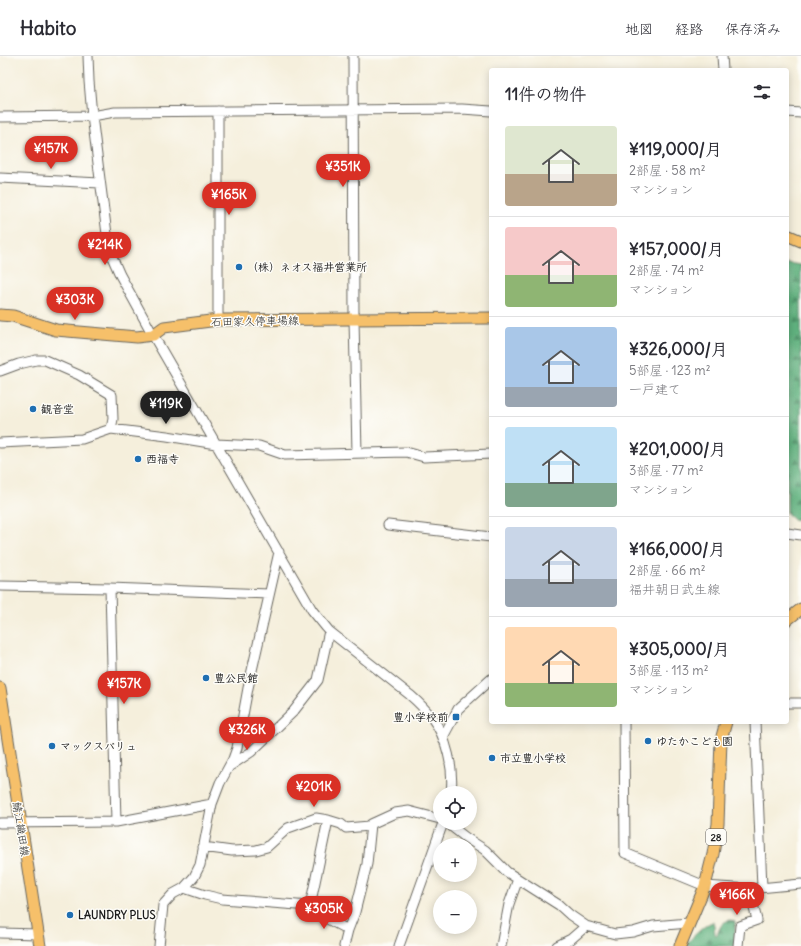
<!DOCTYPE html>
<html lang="ja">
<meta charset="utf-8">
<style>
:root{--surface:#fff;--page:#f7f7f7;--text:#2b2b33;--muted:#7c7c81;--line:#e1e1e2;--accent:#d93025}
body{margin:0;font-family:Delius,"Klee One",sans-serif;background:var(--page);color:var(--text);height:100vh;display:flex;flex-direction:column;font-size:15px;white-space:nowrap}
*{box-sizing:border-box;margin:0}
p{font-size:13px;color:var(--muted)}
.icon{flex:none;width:22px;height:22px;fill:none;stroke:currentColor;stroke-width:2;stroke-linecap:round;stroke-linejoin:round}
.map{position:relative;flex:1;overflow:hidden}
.sheet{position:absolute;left:489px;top:12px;width:300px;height:656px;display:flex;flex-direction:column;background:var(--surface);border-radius:4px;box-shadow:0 2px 10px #0003}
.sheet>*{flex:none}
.controls{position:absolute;left:433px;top:730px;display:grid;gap:8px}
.controls a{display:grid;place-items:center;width:44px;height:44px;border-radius:50%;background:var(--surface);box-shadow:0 2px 10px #0003;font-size:20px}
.price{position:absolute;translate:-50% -34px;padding:0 9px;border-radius:14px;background:var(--accent);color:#fff;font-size:13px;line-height:26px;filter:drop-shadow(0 1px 2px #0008)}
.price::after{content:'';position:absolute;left:50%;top:24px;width:12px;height:9px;margin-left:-6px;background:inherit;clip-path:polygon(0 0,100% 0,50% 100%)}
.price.current{background:#222;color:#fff}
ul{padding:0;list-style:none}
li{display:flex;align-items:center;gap:12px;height:100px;padding:0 16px}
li+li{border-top:1px solid var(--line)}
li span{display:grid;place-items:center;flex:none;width:112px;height:80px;border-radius:4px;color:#555}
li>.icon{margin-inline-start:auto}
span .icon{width:48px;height:48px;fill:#fffc;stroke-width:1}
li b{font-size:17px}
h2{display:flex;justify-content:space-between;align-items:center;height:48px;padding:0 16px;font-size:17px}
header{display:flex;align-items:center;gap:24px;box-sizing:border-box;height:56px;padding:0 20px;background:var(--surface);border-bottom:1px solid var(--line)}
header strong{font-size:19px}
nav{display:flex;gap:22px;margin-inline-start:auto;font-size:14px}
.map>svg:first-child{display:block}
.forest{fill:url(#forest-firs);stroke:#3e674e}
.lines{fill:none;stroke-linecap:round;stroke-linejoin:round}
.minor-casing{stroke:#68665f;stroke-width:11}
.major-casing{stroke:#68665f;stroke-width:13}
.minor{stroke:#fff;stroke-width:9}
.major{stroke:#f6c06b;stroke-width:11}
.poi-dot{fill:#1f6fb2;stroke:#fdfcf7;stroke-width:1.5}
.labels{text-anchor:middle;stroke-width:3;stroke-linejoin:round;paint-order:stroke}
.shield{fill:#fdfcf7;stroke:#605f5e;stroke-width:1}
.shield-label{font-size:10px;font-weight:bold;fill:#1c1c1c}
.poi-label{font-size:11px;font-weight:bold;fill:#1c1c1c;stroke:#fdfcf7;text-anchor:start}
.street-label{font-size:11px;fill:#1c1c1c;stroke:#fdfcf7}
</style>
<header>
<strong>Habito</strong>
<nav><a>地図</a><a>経路</a><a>保存済み</a></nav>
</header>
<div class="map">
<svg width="801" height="890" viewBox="0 0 801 890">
<defs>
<pattern id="forest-firs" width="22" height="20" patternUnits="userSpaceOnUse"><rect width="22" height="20" fill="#60b27f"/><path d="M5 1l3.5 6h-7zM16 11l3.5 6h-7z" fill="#4e9067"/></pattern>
</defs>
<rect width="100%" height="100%" fill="#fdfcf7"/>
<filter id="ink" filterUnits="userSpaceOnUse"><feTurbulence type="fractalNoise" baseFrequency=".025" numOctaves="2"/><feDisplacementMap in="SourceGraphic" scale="8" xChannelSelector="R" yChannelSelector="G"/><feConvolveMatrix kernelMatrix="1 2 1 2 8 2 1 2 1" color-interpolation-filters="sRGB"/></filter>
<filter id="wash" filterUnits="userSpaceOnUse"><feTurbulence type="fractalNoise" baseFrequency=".012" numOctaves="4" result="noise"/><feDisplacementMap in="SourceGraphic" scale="16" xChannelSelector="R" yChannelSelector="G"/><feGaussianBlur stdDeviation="0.9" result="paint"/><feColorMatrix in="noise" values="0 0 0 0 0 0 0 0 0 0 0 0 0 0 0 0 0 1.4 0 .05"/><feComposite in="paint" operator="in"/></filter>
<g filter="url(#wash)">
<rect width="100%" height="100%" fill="#f5efdc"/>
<path class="forest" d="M787 207 801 209V464L792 463 787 457Z
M731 864 735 866V890H685C689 884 706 867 713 866L714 869 715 878 717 879C720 871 722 865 731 864Z"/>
</g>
<g filter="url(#ink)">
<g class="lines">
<defs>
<path id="minor" d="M88 0 89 25 92 60 109 194 120 219 153 279 312 554 329 575 410 639C418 646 426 654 432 662 447 681 454 714 451 737
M353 0 354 263 357 397
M722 0 723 14
M218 55V264
M787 56 801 57
M0 61 92 60 115 56 462 53 491 55
M0 122 100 127
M0 315 19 308 36 304H45L79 319 112 339 113 363 111 373
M0 387 82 383 111 373 167 380 216 388 259 390 285 399 406 396 424 401 491 398
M388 469 491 481
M787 477 801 479
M0 530 110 532 269 538
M110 532 116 766
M787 647H801
M624 666 625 797 705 830 749 833 801 828
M755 666 762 831
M443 681 458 653 491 623
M230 710 251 696 293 656 318 624 329 575
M328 764 341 768 346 772 370 770
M0 767 116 766 212 748
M447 767 465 781 485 794 507 816 559 849 570 859 586 870 615 878 633 876 653 870 689 867
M203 791 232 795 256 794 267 791 288 772 316 762 328 764 310 850
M184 832 205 839 222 843 310 850 320 859 348 874 355 856 367 808 371 768 395 757 409 755 440 763
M0 877 38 878
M159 890 163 849 173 838 184 832 194 821 200 809 212 748 220 727 233 703 237 692 248 632 279 496
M344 890 348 874
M399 890 443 767
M501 890 509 848 518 823
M557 890 571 883 586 870
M738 890 740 870 757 864 749 833"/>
<path id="major" d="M787 179 801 185
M0 259 13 260 56 274 137 281 153 279 164 271 218 264 491 262
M787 564 801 553
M0 632 40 890
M680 890 705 830 713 798 718 768 721 684 726 666"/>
</defs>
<use href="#minor" class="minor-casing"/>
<use href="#major" class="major-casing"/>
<use href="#minor" class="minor"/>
<use href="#major" class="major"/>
</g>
</g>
<g class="poi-dot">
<circle cx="239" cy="211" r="4"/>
<circle cx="33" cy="353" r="4"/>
<circle cx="138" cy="403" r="4"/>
<circle cx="206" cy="622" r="4"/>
<rect x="452" y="657" width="8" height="8" rx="2"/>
<circle cx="648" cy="685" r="4"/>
<circle cx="52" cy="690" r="4"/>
<circle cx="492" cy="702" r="4"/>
<circle cx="70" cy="859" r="4"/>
</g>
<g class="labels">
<rect class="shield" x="706" y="773" width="20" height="16" rx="3"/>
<g class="shield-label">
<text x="716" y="785">28</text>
</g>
<g class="poi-label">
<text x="247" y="215">（株）ネオス福井営業所</text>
<text x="41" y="357">観音堂</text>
<text x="146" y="407">西福寺</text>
<text x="214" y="626">豊公民館</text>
<text x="448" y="665" text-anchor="end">豊小学校前</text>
<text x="656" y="689">ゆたかこども園</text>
<text x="60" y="694">マックスバリュ</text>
<text x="500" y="706">市立豊小学校</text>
<text x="78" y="863">LAUNDRY PLUS</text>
</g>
<g class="street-label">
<text transform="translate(255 265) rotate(-1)" y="4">石田家久停車場線</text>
<text transform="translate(21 773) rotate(81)" y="4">鯖江織田線</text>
</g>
</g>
</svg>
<div class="controls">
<a><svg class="icon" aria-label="locate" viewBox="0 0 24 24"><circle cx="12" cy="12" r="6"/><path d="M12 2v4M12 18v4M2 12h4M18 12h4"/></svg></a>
<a>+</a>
<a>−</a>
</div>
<b class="price" style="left:51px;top:114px">¥157K</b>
<b class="price" style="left:343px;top:132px">¥351K</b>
<b class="price" style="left:229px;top:160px">¥165K</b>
<b class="price" style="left:105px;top:210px">¥214K</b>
<b class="price" style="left:75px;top:265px">¥303K</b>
<b class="price current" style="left:166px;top:369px">¥119K</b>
<b class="price" style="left:124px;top:649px">¥157K</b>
<b class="price" style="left:247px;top:695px">¥326K</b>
<b class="price" style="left:314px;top:752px">¥201K</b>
<b class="price" style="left:737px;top:860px">¥166K</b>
<b class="price" style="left:324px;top:874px">¥305K</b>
<section class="sheet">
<h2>11件の物件<svg class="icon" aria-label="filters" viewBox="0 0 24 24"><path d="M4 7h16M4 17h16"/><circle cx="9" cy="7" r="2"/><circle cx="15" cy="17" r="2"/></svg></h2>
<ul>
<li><span style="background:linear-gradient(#dfe7d0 60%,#b9a48a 0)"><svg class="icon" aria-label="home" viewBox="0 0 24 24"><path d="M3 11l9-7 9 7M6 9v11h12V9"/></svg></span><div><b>¥119,000/月</b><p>2部屋 · 58 m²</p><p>マンション</p></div></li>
<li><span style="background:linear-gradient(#f6c9c9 60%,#8fb573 0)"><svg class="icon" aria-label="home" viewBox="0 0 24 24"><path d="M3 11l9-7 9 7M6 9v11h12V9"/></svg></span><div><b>¥157,000/月</b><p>2部屋 · 74 m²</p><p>マンション</p></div></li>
<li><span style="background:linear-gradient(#a9c7e8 75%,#9aa5b1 0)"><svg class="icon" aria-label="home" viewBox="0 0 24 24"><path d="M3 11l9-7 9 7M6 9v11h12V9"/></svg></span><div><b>¥326,000/月</b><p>5部屋 · 123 m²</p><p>一戸建て</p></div></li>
<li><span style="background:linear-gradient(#bfe0f5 70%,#7fa58c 0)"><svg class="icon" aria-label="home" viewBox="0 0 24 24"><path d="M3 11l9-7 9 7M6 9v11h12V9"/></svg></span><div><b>¥201,000/月</b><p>3部屋 · 77 m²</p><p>マンション</p></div></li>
<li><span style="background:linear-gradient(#c9d6e8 65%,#9aa5b1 0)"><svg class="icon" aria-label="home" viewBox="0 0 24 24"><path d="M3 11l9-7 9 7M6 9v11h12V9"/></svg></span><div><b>¥166,000/月</b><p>2部屋 · 66 m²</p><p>福井朝日武生線</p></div></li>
<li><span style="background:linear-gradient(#ffd9b3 70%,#8fb573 0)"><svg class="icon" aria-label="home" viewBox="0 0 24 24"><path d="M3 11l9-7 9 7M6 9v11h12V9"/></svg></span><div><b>¥305,000/月</b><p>3部屋 · 113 m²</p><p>マンション</p></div></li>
</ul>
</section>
</div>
